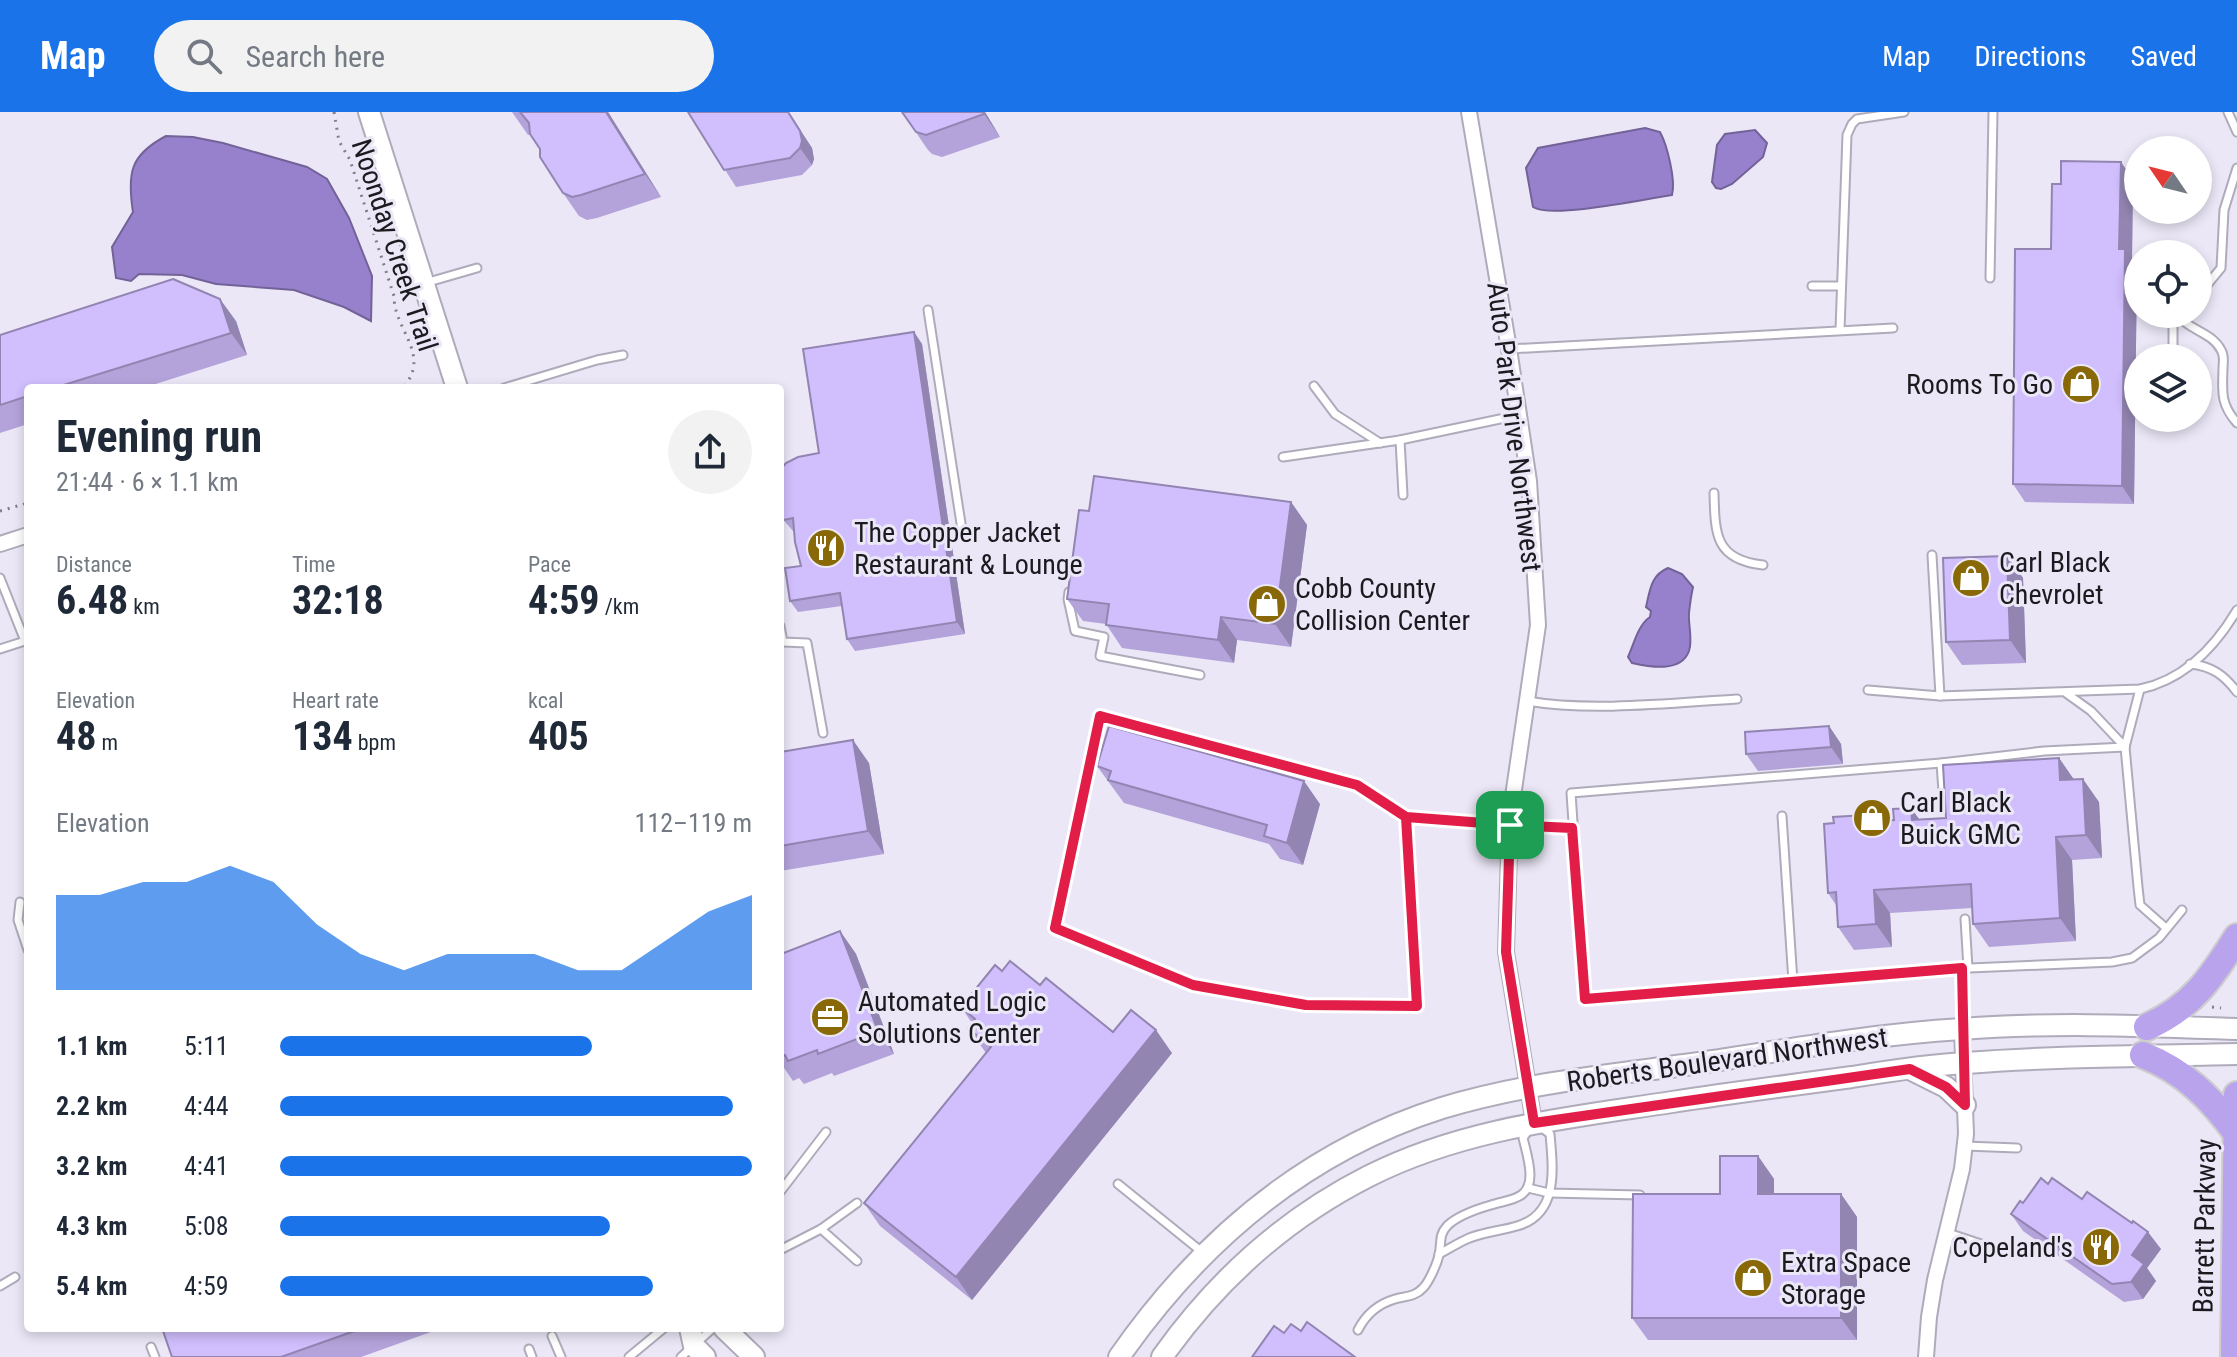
<!DOCTYPE html>
<html lang="en">
<head>
<meta charset="utf-8">
<style>
	:root { --surface:#fff; --page:#f2f2f3; --text:#1f2937; --muted:#747a83; --accent:#1a73e8 }
	body { margin:0; font-family:"Roboto Condensed",sans-serif; background:var(--page); color:var(--text); height:100vh; display:flex; flex-direction:column; font-size:30px; white-space:nowrap }
	* { box-sizing:border-box; margin:0 }
	p { font-size:26px; color:var(--muted) }
	.icon { flex:none; width:44px; height:44px; fill:none; stroke:currentColor; stroke-width:2; stroke-linecap:round; stroke-linejoin:round }
	.map { position:relative; flex:1; overflow:hidden }
	.details { position:absolute; left:24px; top:272px; width:760px; height:948px; display:flex; flex-direction:column; background:var(--surface); border-radius:8px; box-shadow:0 4px 12px #0003 }
	.details>* { flex:none }
	.needle { width:52px; rotate:305deg }
	.buttons { position:absolute; left:2124px; top:24px; display:grid; gap:16px }
	.buttons a { display:grid; place-items:center; width:88px; height:88px; border-radius:50%; background:var(--surface); box-shadow:0 4px 12px #0003; font-size:40px }
	.pin { position:absolute; display:grid; place-items:center; width:68px; height:68px; color:#fff; margin:-34px; border-radius:16px; box-shadow:0 4px 12px #0006 }
	.round { display:grid; place-items:center; flex:none; width:84px; height:84px; border-radius:42px; background:var(--page) }
	.head { display:flex; align-items:center; justify-content:space-between; height:136px; padding:0 32px }
	h1 { font-size:44px; font-weight:700; line-height:60px }
	.metrics { display:grid; grid-template-columns:repeat(3,1fr); gap:12px; height:136px; padding:8px 32px }
	.metrics div { display:grid; align-content:center }
	.metrics b { font-size:40px; font-weight:700 }
	.metrics small { font-size:22px; font-weight:400 }
	.metrics p { font-size:22px }
	.chart { height:224px; padding:16px 32px }
	.chart p { display:flex; justify-content:space-between }
	.chart svg { width:100%; height:144px; margin-top:8px; fill:var(--accent); opacity:.7 }
	ul { padding:0 32px; list-style:none; font-size:26px }
	li { display:grid; grid-template-columns:128px 96px 1fr; align-items:center; height:60px }
	li i { height:20px; border-radius:10px; background:var(--accent) }
	header { display:flex; align-items:center; gap:48px; box-sizing:border-box; height:112px; padding:0 40px; background:var(--accent); color:#fff }
	header strong { font-size:38px }
	nav { display:flex; gap:44px; margin-inline-start:auto; font-size:28px }
	.search { width:560px; height:72px; background:var(--page); display:flex; align-items:center; gap:20px; box-sizing:border-box; padding:0 28px; border-radius:44px; color:var(--muted); font-size:30px }
	.map>svg:first-child { display:block }
	.water { fill:#9881cc; stroke:#726298; stroke-width:2 }
	.lines { fill:none; stroke-linecap:round; stroke-linejoin:round }
	.lane-casing { stroke:#afabba; stroke-width:11 }
	.street-casing { stroke:#afabba; stroke-width:18 }
	.secondary-casing { stroke:#afabba; stroke-width:24 }
	.highway-casing { stroke:#cdcdce; stroke-width:30 }
	.path { stroke:#817e89; stroke-width:3; stroke-dasharray:2 6; stroke-linecap:butt }
	.lane { stroke:#fff; stroke-width:7 }
	.street { stroke:#fff; stroke-width:14 }
	.secondary { stroke:#fff; stroke-width:20 }
	.highway { stroke:#b9a3ed; stroke-width:26 }
	.wall { fill:#b3a3da }
	.shaded-wall { fill:#9285b1 }
	.building { fill:#d0befd; stroke:#9285b1; stroke-width:2 }
	.route-casing { stroke:#fff; stroke-width:16 }
	.route { stroke:#e11d48; stroke-width:10 }
	.labels { text-anchor:middle; stroke-width:6; stroke-linejoin:round; paint-order:stroke }
	.street-label { font-size:28px; fill:#1b1a1f; stroke:#ebe7f7 }
	.poi-label { font-size:28px; fill:#1b1a1f; stroke:#ebe7f7; text-anchor:start }
</style>
</head>
<body>
<header>
<strong>Map</strong>
<div class="search"><svg class="icon" aria-label="search" viewBox="0 0 24 24"><circle cx="10" cy="10" r="6"/><path d="M15 15l6 6"/></svg>Search here</div>
<nav><a>Map</a><a>Directions</a><a>Saved</a></nav>
</header>
<div class="map">
<svg width="2237" height="1245" viewBox="0 0 2237 1245">
	<rect width="100%" height="100%" fill="#ebe7f7"/>
	<g class="water">
		<path d="M1645 16 1660 20C1667 33 1676 68 1672 83 1645 87 1552 107 1533 95L1526 56 1538 36Z"/>
		<path d="M1755 18 1767 31 1763 45 1732 72 1721 77 1716 76 1712 70 1717 33 1725 22Z"/>
		<path d="M166 24 193 25 223 31 307 55 327 67 349 106 372 164 371 209 344 195 294 178 216 172 182 163 139 162 131 169 116 166 112 135 133 100C127 61 130 43 166 24Z"/>
		<path d="M1668 456 1682 462 1693 475C1691 484 1690 492 1689 501 1688 513 1693 527 1689 539 1681 561 1650 555 1632 551L1628 545C1634 532 1638 513 1650 505L1651 499 1646 495C1650 478 1651 463 1668 456Z"/>
	</g>
	<g class="lines">
		<defs>
			<g id="lane">
				<path d="M2228 0 2237 20"/>
				<path d="M1990 166 1993 0"/>
				<path d="M425 171 477 156"/>
				<path d="M1812 174H1841"/>
				<path d="M2198 176 2207 173 2221 156 2224 98 2237 56"/>
				<path d="M928 198 962 418"/>
				<path d="M2176 202C2188 218 2212 220 2221 238 2225 244 2223 250 2223 257 2222 281 2221 293 2237 311"/>
				<path d="M1840 218 1847 23 1852 12 1857 7 1904 0"/>
				<path d="M2173 233V202"/>
				<path d="M1509 237 1893 216"/>
				<path d="M1314 274 1335 302 1380 331"/>
				<path d="M504 276 597 248 623 243"/>
				<path d="M1400 328 1403 383"/>
				<path d="M1283 345 1400 328 1519 303"/>
				<path d="M1714 381C1715 422 1715 448 1763 453"/>
				<path d="M1932 443 1940 584"/>
				<path d="M0 466 25 529 0 537"/>
				<path d="M1069 480 1068 487 1075 519 1104 525 1100 544 1200 563"/>
				<path d="M780 514 783 530 807 531 823 621"/>
				<path d="M2190 552C2212 554 2224 563 2237 580"/>
				<path d="M2140 577 2125 635 2138 775 2140 793 2166 816"/>
				<path d="M1868 578 1940 584 2140 577C2183 568 2215 535 2237 498"/>
				<path d="M2066 581 2091 599 2125 635"/>
				<path d="M1527 589C1591 600 1672 591 1737 587"/>
				<path d="M2125 635 2044 639 1941 651 1571 681 1585 887 1946 857 2112 850 2132 846 2159 826 2182 798"/>
				<path d="M1941 651 1944 694"/>
				<path d="M1782 704 1793 870"/>
				<path d="M1406 705 1357 673 1100 604 1055 816 1193 873 1306 893 1417 894 1406 705 1572 716"/>
				<path d="M20 790 18 808 28 838"/>
				<path d="M1965 807 1968 856"/>
				<path d="M1962 856V914"/>
				<path d="M1965 1034 2017 1036"/>
				<path d="M1118 1072 1202 1140"/>
				<path d="M1528 1076 1549 1081 1640 1083"/>
				<path d="M780 1080 826 1020"/>
				<path d="M821 1117 857 1149"/>
				<path d="M1948 1121 2002 1139"/>
				<path d="M780 1138 821 1117 857 1091"/>
				<path d="M1439 1142C1449 1137 1458 1131 1467 1127 1482 1120 1501 1119 1517 1114 1559 1102 1553 1057 1550 1022L1542 1016"/>
				<path d="M0 1174 15 1165"/>
				<path d="M1358 1218C1366 1202 1378 1192 1395 1187 1405 1184 1415 1185 1423 1176 1429 1170 1437 1152 1439 1143 1442 1131 1438 1124 1447 1114 1458 1103 1477 1097 1491 1093 1510 1087 1530 1088 1530 1063 1530 1051 1526 1038 1523 1026L1530 1016"/>
				<path d="M552 1224 561 1245"/>
				<path d="M151 1235 155 1245"/>
				<path d="M529 1237 532 1245"/>
				<path d="M629 1245 664 1216"/>
				<path d="M681 1245 713 1216"/>
			</g>
			<g id="street">
				<path d="M1469 0 1509 237 1529 369 1538 513 1510 705 1506 840 1534 1011"/>
				<path d="M0 432 28 423"/>
				<path d="M1926 1245 1929 1205 1935 1168 1962 1057 1966 1022 1962 917"/>
			</g>
			<g id="secondary">
				<path d="M369 0 457 276"/>
				<path d="M1910 957 1946 975 1965 993"/>
				<path d="M690 1216 694 1234 705 1245"/>
				<path d="M724 1216 754 1245"/>
				<path d="M1119 1245C1200 1129 1306 1039 1442 996 1530 969 1623 962 1713 949 1796 936 1879 922 1962 917 2053 910 2146 914 2237 917"/>
				<path d="M1162 1245C1216 1169 1286 1106 1369 1064 1464 1016 1568 1006 1672 990 1732 981 1792 973 1852 965 1889 959 1927 953 1965 951 2056 944 2146 944 2237 942"/>
			</g>
			<g id="highway">
				<path d="M2147 915C2192 895 2212 865 2237 825"/>
				<path d="M2143 943C2184 959 2212 987 2237 1022"/>
				<path d="M2234 1245 2237 983"/>
			</g>
		</defs>
		<use href="#lane" class="lane-casing"/>
		<use href="#street" class="street-casing"/>
		<use href="#secondary" class="secondary-casing"/>
		<use href="#highway" class="highway-casing"/>
		<g class="path">
			<path d="M334 0 339 29 350 48 394 184C394 219 432 242 403 276"/>
			<path d="M0 399 28 391"/>
			<path d="M2212 895 2221 896"/>
		</g>
		<use href="#lane" class="lane"/>
		<use href="#street" class="street"/>
		<use href="#secondary" class="secondary"/>
		<use href="#highway" class="highway"/>
	</g>
	<g class="wall">
		<path d="M512 0H608L661 85 597 106 587 108 579 104 563 81 540 37 530 22 528 23Z"/>
		<path d="M688 0H789L812 36 814 47 812 53 802 63 736 75Z"/>
		<path d="M902 0H985L1000 25 942 45 932 42 928 38Z"/>
		<path d="M2133 67 2132 147 2137 154 2134 392 2025 390 2013 372 2061 72Z"/>
		<path d="M236 209 247 243 143 276H28V312L0 321V223Z"/>
		<path d="M914 220 922 232 965 522 855 539 847 527 842 494 798 500 790 489 801 454 794 419H793L780 404V358L819 341Z"/>
		<path d="M1291 390 1307 413 1291 535 1237 528 1234 551 1122 536 1106 512 1083 509 1067 487 1089 399Z"/>
		<path d="M2007 444 2023 466 2026 551 1962 553 1946 530Z"/>
		<path d="M1829 614 1841 632 1843 652 1758 659 1746 642Z"/>
		<path d="M780 640 869 651 884 742 780 759Z"/>
		<path d="M2059 646 2074 668 2099 690 2102 746 2072 748 2076 829 1989 835 1973 812 1972 796 1890 801 1892 835 1854 838 1838 815 1836 793 1828 781 1870 710 1894 708 1911 696 1919 707 1946 706Z"/>
		<path d="M1097 654 1320 692 1303 753 1280 747 1269 732 1124 691Z"/>
		<path d="M840 819 856 842 894 942 834 964 832 961 804 972 799 966 793 969 780 950V847Z"/>
		<path d="M1002 859 1040 873 1113 920 1172 941 972 1188 880 1114 864 1091 986 941 968 916 972 911 961 895Z"/>
		<path d="M1758 1044 1774 1067V1082H1841L1857 1105V1228H1648L1632 1206 1720 1082Z"/>
		<path d="M2048 1072 2082 1087 2161 1137 2147 1156 2156 1169 2143 1187 2124 1190 2023 1119 2011 1102Z"/>
		<path d="M162 1216H442L361 1245H172Z"/>
	</g>
	<g class="shaded-wall">
		<path d="M606 0H608L661 85 645 62Z"/>
		<path d="M788 0 812 36 814 47 812 53 800 36Z"/>
		<path d="M983 0H985L1000 25 984 2Z"/>
		<path d="M2121 50 2133 67 2132 147 2137 154 2134 392 2122 374 2119 137Z"/>
		<path d="M220 187 236 209 247 243 231 221Z"/>
		<path d="M914 220 922 232 965 522 957 510Z"/>
		<path d="M1291 390 1307 413 1291 535 1275 512Z"/>
		<path d="M2007 444 2023 466 2026 551 2010 528Z"/>
		<path d="M1221 505 1237 528 1234 551 1218 528Z"/>
		<path d="M1829 614 1841 632 1843 652 1831 635Z"/>
		<path d="M853 628 869 651 884 742 868 719Z"/>
		<path d="M2059 646 2075 669 2060 668Z"/>
		<path d="M2083 667 2099 690 2102 746 2086 723Z"/>
		<path d="M1304 669 1320 692 1303 753 1287 731Z"/>
		<path d="M1911 696 1927 718 1912 708Z"/>
		<path d="M2056 725 2072 748 2076 829 2060 806Z"/>
		<path d="M1874 778 1890 801 1892 835 1876 812Z"/>
		<path d="M840 819 856 842 894 942 878 919Z"/>
		<path d="M1156 918 1172 941 972 1188 956 1165Z"/>
		<path d="M1758 1044 1774 1067V1105L1758 1082Z"/>
		<path d="M1841 1082 1857 1105V1228L1841 1206Z"/>
		<path d="M2148 1120 2161 1137 2147 1156 2156 1169 2143 1187 2131 1170 2132 1143Z"/>
	</g>
	<g class="building">
		<path d="M520 0H606L645 62 581 83 572 85 563 81 540 45V37L530 22 529 11Z"/>
		<path d="M688 0H788L800 19 802 29 800 36 790 46 724 58Z"/>
		<path d="M902 0H983L984 2 926 23 916 20Z"/>
		<path d="M2061 49 2121 50 2119 137H2125L2122 374 2013 372 2015 137H2051L2052 72H2061Z"/>
		<path d="M173 167 220 187 231 221 54 276H28V284L0 293V223Z"/>
		<path d="M914 220 957 510 847 527 840 481 790 489 785 456 801 454 795 430 793 406 784 408 780 403V358L786 351 798 345 819 341 803 237Z"/>
		<path d="M1094 364 1291 390 1275 512 1221 505 1218 528 1106 513 1109 492 1067 487 1079 398 1089 399Z"/>
		<path d="M2007 444 2010 528 1946 530 1943 446Z"/>
		<path d="M1109 614 1304 669 1287 731 1264 724 1267 713 1108 668 1111 659 1097 654Z"/>
		<path d="M1829 614 1831 635 1746 642 1745 620Z"/>
		<path d="M853 628 868 719 780 734V640Z"/>
		<path d="M2059 646 2060 668 2083 667 2086 723 2056 725 2060 806 1973 812 1971 772 1874 778 1876 812 1838 815 1836 780 1828 781 1824 712 1834 711 1833 705 1866 703V710L1894 708 1893 697 1911 696 1912 708 1946 706 1943 653Z"/>
		<path d="M840 819 878 919 818 942 817 938 788 949 785 943 780 945V847L783 846 781 842Z"/>
		<path d="M1010 849 1040 873 1046 866 1113 920 1131 898 1156 918 956 1165 864 1091 991 935 968 916 975 907 961 895 995 853 1002 859Z"/>
		<path d="M1720 1044H1758V1082H1841V1206H1632L1633 1082H1720Z"/>
		<path d="M2041 1066 2048 1072 2052 1066 2082 1087 2087 1080 2132 1111 2133 1109 2148 1120 2132 1143 2144 1152 2131 1170 2112 1172 2011 1102 2020 1089 2023 1091Z"/>
		<path d="M1307 1210 1355 1245H1252L1274 1214 1284 1221 1291 1212 1301 1219Z"/>
		<path d="M162 1216H363L281 1245H172Z"/>
	</g>
	<g class="lines">
		<defs>
			<path id="route" d="M1510 713 1406 705 1417 894 1306 893 1193 873 1055 816 1100 604 1357 673 1406 705 1510 713 1506 840 1534 1011 1910 957 1946 975 1965 993 1962 856 1585 887 1572 716 1510 713"/>
		</defs>
		<use href="#route" class="route-casing"/>
		<use href="#route" class="route"/>
	</g>
	<defs>
		<symbol id="shop-disc" viewBox="-11 -11 22 22"><circle r="9.5" fill="#896907" stroke="#ebe7f7"/><path d="M-5-2.5h2.3a2.7 3.5 0 0 1 5.4 0H5L5.5 6h-11ZM-1.5-2.5h3a1.5 2.3 0 0 0-3 0Z" fill="#fff"/></symbol>
		<symbol id="restaurant-disc" viewBox="-11 -11 22 22"><circle r="9.5" fill="#896907" stroke="#ebe7f7"/><path d="M-5-6h1v4h1v-4h1v4h1v-4h1v5L-1.5 .5V6h-2V.5L-5-1ZM5-6V6H3V1.5H1.5Q1.5-4 5-6Z" fill="#fff"/></symbol>
		<symbol id="office-disc" viewBox="-11 -11 22 22"><circle r="9.5" fill="#896907" stroke="#ebe7f7"/><path d="M-6-3h4V-5.5h4V-3h4V5H-6ZM-1-4.5V-3h2v-1.5ZM-6 0V1H6V0Z" fill="#fff"/></symbol>
	</defs>
	<g fill-rule="evenodd">
		<use href="#shop-disc" x="2059" y="250" width="44" height="44"/>
		<use href="#restaurant-disc" x="804" y="414" width="44" height="44"/>
		<use href="#shop-disc" x="1949" y="444" width="44" height="44"/>
		<use href="#shop-disc" x="1245" y="470" width="44" height="44"/>
		<use href="#shop-disc" x="1850" y="684" width="44" height="44"/>
		<use href="#office-disc" x="808" y="883" width="44" height="44"/>
		<use href="#restaurant-disc" x="2079" y="1113" width="44" height="44"/>
		<use href="#shop-disc" x="1731" y="1144" width="44" height="44"/>
	</g>
	<g class="labels">
		<g class="street-label">
			<text transform="translate(395 133) rotate(72)" y="10">Noonday Creek Trail</text>
			<text transform="translate(1515 315) rotate(83)" y="10">Auto Park Drive Northwest</text>
			<text transform="translate(1727 947) rotate(-8)" y="10">Roberts Boulevard Northwest</text>
			<text transform="translate(2204 1114) rotate(-89)" y="10">Barrett Parkway</text>
		</g>
		<g class="poi-label">
			<text x="2053" y="282" text-anchor="end">Rooms To Go</text>
			<text x="854" y="430">The Copper Jacket<tspan x="854" dy="32">Restaurant &amp; Lounge</tspan></text>
			<text x="1999" y="460">Carl Black<tspan x="1999" dy="32">Chevrolet</tspan></text>
			<text x="1295" y="486">Cobb County<tspan x="1295" dy="32">Collision Center</tspan></text>
			<text x="1900" y="700">Carl Black<tspan x="1900" dy="32">Buick GMC</tspan></text>
			<text x="858" y="899">Automated Logic<tspan x="858" dy="32">Solutions Center</tspan></text>
			<text x="2073" y="1145" text-anchor="end">Copeland's</text>
			<text x="1781" y="1160">Extra Space<tspan x="1781" dy="32">Storage</tspan></text>
		</g>
	</g>
</svg>
<div class="buttons">
<a><svg class="needle" viewBox="-14 -14 28 28"><path d="M0-13l5 13h-10z" fill="#e53935"/><path d="M0 13l5-13h-10z" fill="#747a83"/></svg></a>
<a><svg class="icon" aria-label="locate" viewBox="0 0 24 24"><circle cx="12" cy="12" r="6"/><path d="M12 2v4M12 18v4M2 12h4M18 12h4"/></svg></a>
<a><svg class="icon" aria-label="layers" viewBox="0 0 24 24"><path d="M12 4l9 5-9 5-9-5zM3 14l9 5 9-5"/></svg></a>
</div>
<div class="pin" style="left:1510px;top:713px;background:#1e9e55"><svg class="icon" aria-label="arrive" viewBox="0 0 24 24"><path d="M6 21V4h12l-3 4 3 4H6"/></svg></div>
<section class="details">
<div class="head"><div><h1>Evening run</h1><p>21:44 · 6 × 1.1 km</p></div><a class="round"><svg class="icon" aria-label="share" viewBox="0 0 24 24"><path d="M12 15V3M7 8l5-5 5 5M5 13v7h14v-7"/></svg></a></div>
<div class="metrics">
<div><p>Distance</p><b>6.48<small> km</small></b></div>
<div><p>Time</p><b>32:18</b></div>
<div><p>Pace</p><b>4:59<small> /km</small></b></div>
</div>
<div class="metrics">
<div><p>Elevation</p><b>48<small> m</small></b></div>
<div><p>Heart rate</p><b>134<small> bpm</small></b></div>
<div><p>kcal</p><b>405</b></div>
</div>
<div class="chart"><p><span>Elevation</span>112–119 m</p>
<svg viewBox="0 0 160 44" preserveAspectRatio="none"><path d="M0 44V15L10 15L20 11L30 11L40 6L50 11L60 24L70 33L80 38L90 33L100 33L110 33L120 38L130 38L140 29L150 20L160 15V44z"/></svg>
</div>
<ul>
<li><b>1.1 km</b>5:11<i style="width:66%"></i></li>
<li><b>2.2 km</b>4:44<i style="width:96%"></i></li>
<li><b>3.2 km</b>4:41<i style="width:100%"></i></li>
<li><b>4.3 km</b>5:08<i style="width:70%"></i></li>
<li><b>5.4 km</b>4:59<i style="width:79%"></i></li>
</ul>
</section>
</div>
</body>
</html>
